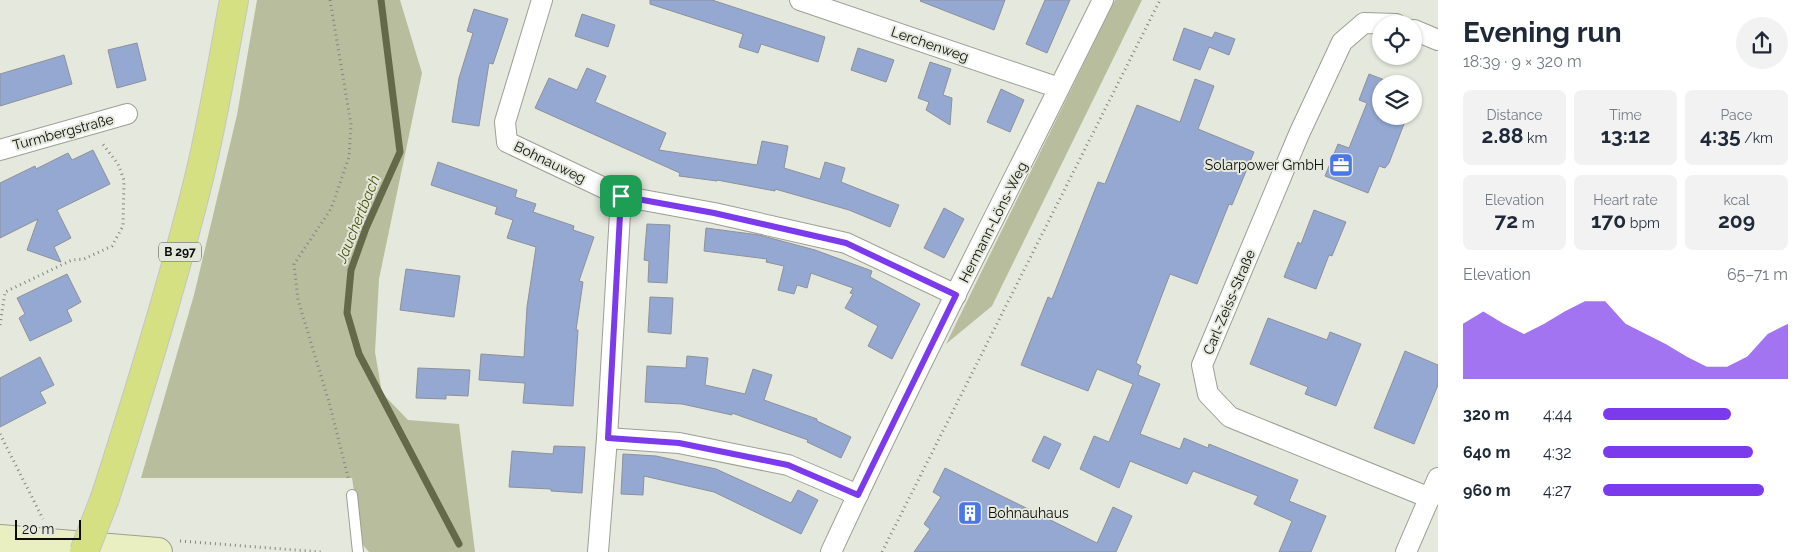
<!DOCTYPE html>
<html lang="en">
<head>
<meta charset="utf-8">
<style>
	:root { --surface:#fff; --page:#f2f2f3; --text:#1f2937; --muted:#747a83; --accent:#7c3aed }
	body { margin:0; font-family:Raleway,sans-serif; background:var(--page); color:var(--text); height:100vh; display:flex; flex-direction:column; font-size:19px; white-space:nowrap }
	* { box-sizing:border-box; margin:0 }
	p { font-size:16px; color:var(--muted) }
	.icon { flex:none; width:28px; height:28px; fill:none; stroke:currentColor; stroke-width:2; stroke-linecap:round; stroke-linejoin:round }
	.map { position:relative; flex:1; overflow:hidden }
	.side { display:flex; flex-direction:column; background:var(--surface); width:375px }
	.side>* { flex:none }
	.tools { position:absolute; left:1372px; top:15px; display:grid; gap:10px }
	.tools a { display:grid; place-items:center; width:50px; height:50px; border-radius:50%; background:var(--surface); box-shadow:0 1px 4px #0004; font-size:25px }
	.scale { position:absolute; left:15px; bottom:12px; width:66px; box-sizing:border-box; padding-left:5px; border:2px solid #0c0d09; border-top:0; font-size:14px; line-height:18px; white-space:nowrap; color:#0c0d09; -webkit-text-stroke:4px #e5e8dc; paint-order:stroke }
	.pin { position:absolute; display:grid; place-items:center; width:42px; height:42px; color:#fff; margin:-21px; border-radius:10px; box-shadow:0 2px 8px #0006 }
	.round { display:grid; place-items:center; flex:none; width:52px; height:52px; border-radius:26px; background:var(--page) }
	.overview { display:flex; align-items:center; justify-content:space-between; height:85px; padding:0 25px }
	h1 { font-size:28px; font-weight:700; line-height:38px }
	.figures { display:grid; grid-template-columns:repeat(3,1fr); gap:8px; height:85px; padding:5px 25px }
	.figures div { display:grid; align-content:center; border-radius:8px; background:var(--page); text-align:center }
	.figures b { font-size:21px; font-weight:700 }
	.figures small { font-size:14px; font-weight:400 }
	.figures p { font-size:14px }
	.chart { height:140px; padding:10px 25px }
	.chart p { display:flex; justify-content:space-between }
	.chart svg { width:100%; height:90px; margin-top:5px; fill:var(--accent); opacity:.7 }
	ul { padding:0 25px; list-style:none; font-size:16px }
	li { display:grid; grid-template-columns:80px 60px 1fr; align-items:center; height:38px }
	li i { height:12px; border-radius:6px; background:var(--accent) }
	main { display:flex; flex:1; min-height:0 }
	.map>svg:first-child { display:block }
	.green { fill:#b7bd9d }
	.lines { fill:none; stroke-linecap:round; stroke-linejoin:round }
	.stream { stroke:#636949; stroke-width:7 }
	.building { fill:#95a8d1; stroke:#8d919b }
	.lane-casing { stroke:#9d9f94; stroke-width:12 }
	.street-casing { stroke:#9d9f94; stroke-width:22 }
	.secondary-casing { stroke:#9d9f94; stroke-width:30 }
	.primary-casing { stroke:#c5c5c4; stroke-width:30 }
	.path { stroke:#84867e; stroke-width:3; stroke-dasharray:1 4; stroke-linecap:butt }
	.lane { stroke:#fff; stroke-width:10 }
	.street { stroke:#fff; stroke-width:20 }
	.secondary { stroke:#eaefc1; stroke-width:28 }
	.primary { stroke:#d5e083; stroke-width:28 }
	.primary-bridge-casing { stroke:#c5c5c4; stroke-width:30; stroke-linecap:butt }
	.primary-bridge { stroke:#d5e083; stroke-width:28 }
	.route-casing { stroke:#fff; stroke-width:10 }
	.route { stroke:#7c3aed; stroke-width:6 }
	.labels { text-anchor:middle; stroke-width:4; stroke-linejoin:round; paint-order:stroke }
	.shield { fill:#e5e8dc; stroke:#4d4f48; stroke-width:1 }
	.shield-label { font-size:12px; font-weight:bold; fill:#0c0d09 }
	.street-label { font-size:14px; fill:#0c0d09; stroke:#e5e8dc }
	.poi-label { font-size:14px; fill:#0c0d09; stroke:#e5e8dc; text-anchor:end }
	.water-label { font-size:15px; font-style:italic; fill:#4e560c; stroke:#e5e8dc }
</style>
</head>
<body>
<main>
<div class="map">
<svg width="1438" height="552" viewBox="0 0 1438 552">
	<rect width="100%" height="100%" fill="#e5e8dc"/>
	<g class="green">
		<path d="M257 0H400L422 73 379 279 375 352 382 393 408 420 459 424 475 552H369L362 544 352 478H141L194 295 237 115Z"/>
		<path d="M1115 0H1142L992 306 946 344Z"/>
	</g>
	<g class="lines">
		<path class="stream" d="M381 0 400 152 366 228 351 270 347 313 359 354 459 544"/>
	</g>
	<g class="building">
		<path d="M650 0H712L825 37 818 62 761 44 758 53 739 47 743 34 650 4Z"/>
		<path d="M921 0H1005L994 30 920 1Z"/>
		<path d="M1045 0H1070L1047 53 1026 44Z"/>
		<path d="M474 9 508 19 493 64 489 63 479 126 452 122 459 78 473 33 467 31Z"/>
		<path d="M582 14 615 25 608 47 575 36Z"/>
		<path d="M1184 28 1212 38 1215 32 1235 39 1229 55 1209 47 1200 70 1173 60Z"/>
		<path d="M137 43 146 80 117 88 108 50Z"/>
		<path d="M858 48 894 60 886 82 851 70Z"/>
		<path d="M64 55 72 84 0 106V74Z"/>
		<path d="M930 62 951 69 943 95 952 98 950 125 926 110 929 102 918 98Z"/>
		<path d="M587 68 606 76 595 102 666 133 659 150 757 165 762 141 788 146 784 168 820 179 825 162 845 168 841 182 899 205 890 227 849 210 775 189V191L717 180V181L679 176 680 173 535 108 549 78 577 90Z"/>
		<path d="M1369 74 1395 84H1381V116H1407L1389 163 1385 168 1379 166 1368 193 1325 176 1338 144 1349 148 1367 103 1359 100Z"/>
		<path d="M1195 79 1214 86 1198 129 1254 152 1232 205 1229 204 1197 284 1170 274 1136 363 1141 366 1138 375 1160 384 1140 434 1180 449 1184 438 1208 448 1209 444 1298 480 1289 501 1326 516 1311 552H1279L1292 521 1254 504 1258 496 1193 471 1187 484 1130 461 1119 488 1080 469 1094 436 1109 442 1133 384 1097 369 1088 391 1021 365 1048 297 1052 299 1098 182 1105 184 1137 105 1180 122Z"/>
		<path d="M1001 89 1024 100 1010 132 987 122Z"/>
		<path d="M93 150 110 184 57 210 71 238 54 247 61 262 27 250 38 219 0 238V183L35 166 36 169 68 153 72 160Z"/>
		<path d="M438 162 517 190 515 197 536 204 533 212 574 226 573 230 594 237 579 281 583 282 576 330H578L573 406 523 403 525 383 479 380 481 354 524 357 527 307 536 247 507 238 513 220 495 214 497 207 431 185Z"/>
		<path d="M944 208 964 219 944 258 924 248Z"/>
		<path d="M1314 210 1346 222 1332 256 1329 255 1316 289 1284 277 1298 242 1301 244Z"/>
		<path d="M647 224 670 225 667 283 648 282 649 261 644 260Z"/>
		<path d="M706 228 759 235 815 250 872 271 870 277 920 304 892 359 868 346 878 326 845 308 853 294 850 293 853 288 811 273 807 288 797 285 794 294 778 290 784 266 766 262 767 259 704 251Z"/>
		<path d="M406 269 460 276 454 317 400 310Z"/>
		<path d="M67 274 81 302 67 310 72 321 30 341 19 318 25 314 17 298Z"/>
		<path d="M650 297 673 298 671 334 648 332Z"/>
		<path d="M1268 318 1327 340 1330 332 1361 344 1336 406 1305 394 1308 387 1250 364Z"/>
		<path d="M1405 351 1438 365V385L1414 444 1374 428Z"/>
		<path d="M687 356 708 358 705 385 745 394 753 369 772 375 764 400 817 419V421L851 437 841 458 807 442 808 440 732 413V415L682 404 645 402 647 366 686 368Z"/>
		<path d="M40 357 54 385 40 392 46 403 0 427V378Z"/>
		<path d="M418 368 470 370 468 396 446 395V399L416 398Z"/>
		<path d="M1044 436 1061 444 1049 469 1032 461Z"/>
		<path d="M554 446 585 447 582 493 551 491V489L509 487 512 451 553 454Z"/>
		<path d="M623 454 656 456 716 469 791 503 798 490 818 500 801 534 714 492 644 476 643 495 621 494Z"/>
		<path d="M945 468 1097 543 1113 507 1132 516 1116 552H914L930 529 924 524 941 497 933 492Z"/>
	</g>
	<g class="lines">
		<defs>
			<path id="lane" d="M352 495 358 552"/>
			<g id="street">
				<path d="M542 0 505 122 507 142 621 196 607 438 598 552"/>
				<path d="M800 0 1059 88"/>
				<path d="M1396 24 1364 23 1342 42 1299 134 1202 365 1208 394 1230 417 1430 498"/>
				<path d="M1414 30 1438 40"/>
				<path d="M0 150 127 114"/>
				<path d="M621 196 714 213 846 243 956 295"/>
				<path d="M607 438 679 443 788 465 858 495"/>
				<path d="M831 552C917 366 1012 184 1103 0"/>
				<path d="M1406 552 1438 478"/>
			</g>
			<path id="secondary" d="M0 539 158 552"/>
			<path id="primary" d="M105 498C139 393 172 287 199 178 213 120 223 60 234 0"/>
		</defs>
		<use href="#lane" class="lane-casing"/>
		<use href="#street" class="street-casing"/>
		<use href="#secondary" class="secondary-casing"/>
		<use href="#primary" class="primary-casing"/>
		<g class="path">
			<path d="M330 0 351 124 349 157 331 209 294 264 298 300 329 402 349 481"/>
			<path d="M0 325 5 292 72 260 84 259 112 246 123 226 124 180 118 164 102 143"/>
			<path d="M0 434 43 519"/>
			<path d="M180 541 321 552"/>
			<path d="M882 552 1160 0"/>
		</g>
		<use href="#lane" class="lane"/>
		<use href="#street" class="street"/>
		<use href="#secondary" class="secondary"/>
		<use href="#primary" class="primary"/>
		<defs>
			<path id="primary-bridge" d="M84 552 105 498"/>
		</defs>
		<use href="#primary-bridge" class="primary-bridge-casing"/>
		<use href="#primary-bridge" class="primary-bridge"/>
	</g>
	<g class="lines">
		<defs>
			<path id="route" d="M621 196 714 213 846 243 956 295 858 495 788 465 679 443 608 438Z"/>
		</defs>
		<use href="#route" class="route-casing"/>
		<use href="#route" class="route"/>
	</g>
	<defs>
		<symbol id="office-square" viewBox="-11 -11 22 22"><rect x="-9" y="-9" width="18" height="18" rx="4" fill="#4977e9" stroke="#e5e8dc"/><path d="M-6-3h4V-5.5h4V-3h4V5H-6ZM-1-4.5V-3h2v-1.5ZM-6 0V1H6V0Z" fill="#fff"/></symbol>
		<symbol id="building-square" viewBox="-11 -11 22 22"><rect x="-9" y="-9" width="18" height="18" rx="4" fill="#4977e9" stroke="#e5e8dc"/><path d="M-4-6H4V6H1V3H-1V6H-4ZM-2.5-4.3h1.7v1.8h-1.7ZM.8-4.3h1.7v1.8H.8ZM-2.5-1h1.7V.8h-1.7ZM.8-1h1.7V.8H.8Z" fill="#fff"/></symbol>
	</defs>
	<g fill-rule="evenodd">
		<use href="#office-square" x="1327" y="151" width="28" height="28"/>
		<use href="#building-square" x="956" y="499" width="28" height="28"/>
	</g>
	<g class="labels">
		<rect class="shield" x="159" y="242.5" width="42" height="19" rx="4"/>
		<g class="shield-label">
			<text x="180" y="256">B 297</text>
		</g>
		<g class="street-label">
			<text transform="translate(930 44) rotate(19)" y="5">Lerchenweg</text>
			<text transform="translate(63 132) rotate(-15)" y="5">Turmbergstraße</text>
			<text transform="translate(550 162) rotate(26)" y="5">Bohnauweg</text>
			<text transform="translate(993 222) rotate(-63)" y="5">Hermann-Löns-Weg</text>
			<text transform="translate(1229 302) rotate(-67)" y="5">Carl-Zeiss-Straße</text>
		</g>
		<g class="poi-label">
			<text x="1324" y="170">Solarpower GmbH</text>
			<text x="988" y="518" text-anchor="start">Bohnauhaus</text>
		</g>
		<g class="water-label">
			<text transform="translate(358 219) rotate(-68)" y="5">Jauchertbach</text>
		</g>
	</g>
</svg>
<div class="tools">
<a><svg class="icon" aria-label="locate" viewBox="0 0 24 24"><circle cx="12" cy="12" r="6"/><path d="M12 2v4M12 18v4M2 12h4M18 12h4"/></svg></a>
<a><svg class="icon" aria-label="layers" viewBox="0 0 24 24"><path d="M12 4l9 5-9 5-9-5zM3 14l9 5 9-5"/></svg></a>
</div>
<div class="scale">20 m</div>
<div class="pin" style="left:621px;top:196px;background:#1e9e55"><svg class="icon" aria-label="arrive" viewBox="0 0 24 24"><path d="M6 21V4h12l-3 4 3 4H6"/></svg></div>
</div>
<section class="side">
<div class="overview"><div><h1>Evening run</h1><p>18:39 · 9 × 320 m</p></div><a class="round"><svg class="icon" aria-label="share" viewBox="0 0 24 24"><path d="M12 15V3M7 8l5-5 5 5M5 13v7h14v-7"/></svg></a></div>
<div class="figures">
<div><p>Distance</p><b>2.88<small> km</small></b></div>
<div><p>Time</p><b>13:12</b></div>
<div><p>Pace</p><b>4:35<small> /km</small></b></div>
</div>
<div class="figures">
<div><p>Elevation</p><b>72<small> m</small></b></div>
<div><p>Heart rate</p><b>170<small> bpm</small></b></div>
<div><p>kcal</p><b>209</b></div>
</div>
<div class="chart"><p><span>Elevation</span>65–71 m</p>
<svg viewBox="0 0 160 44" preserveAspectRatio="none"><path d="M0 44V17L10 11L20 17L30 22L40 17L50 11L60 6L70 6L80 17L90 22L100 27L110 33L120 38L130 38L140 33L150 22L160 17V44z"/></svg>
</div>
<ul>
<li><b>320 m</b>4:44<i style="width:69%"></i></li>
<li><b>640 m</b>4:32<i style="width:81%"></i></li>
<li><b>960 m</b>4:27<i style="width:87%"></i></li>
</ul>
</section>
</main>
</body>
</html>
